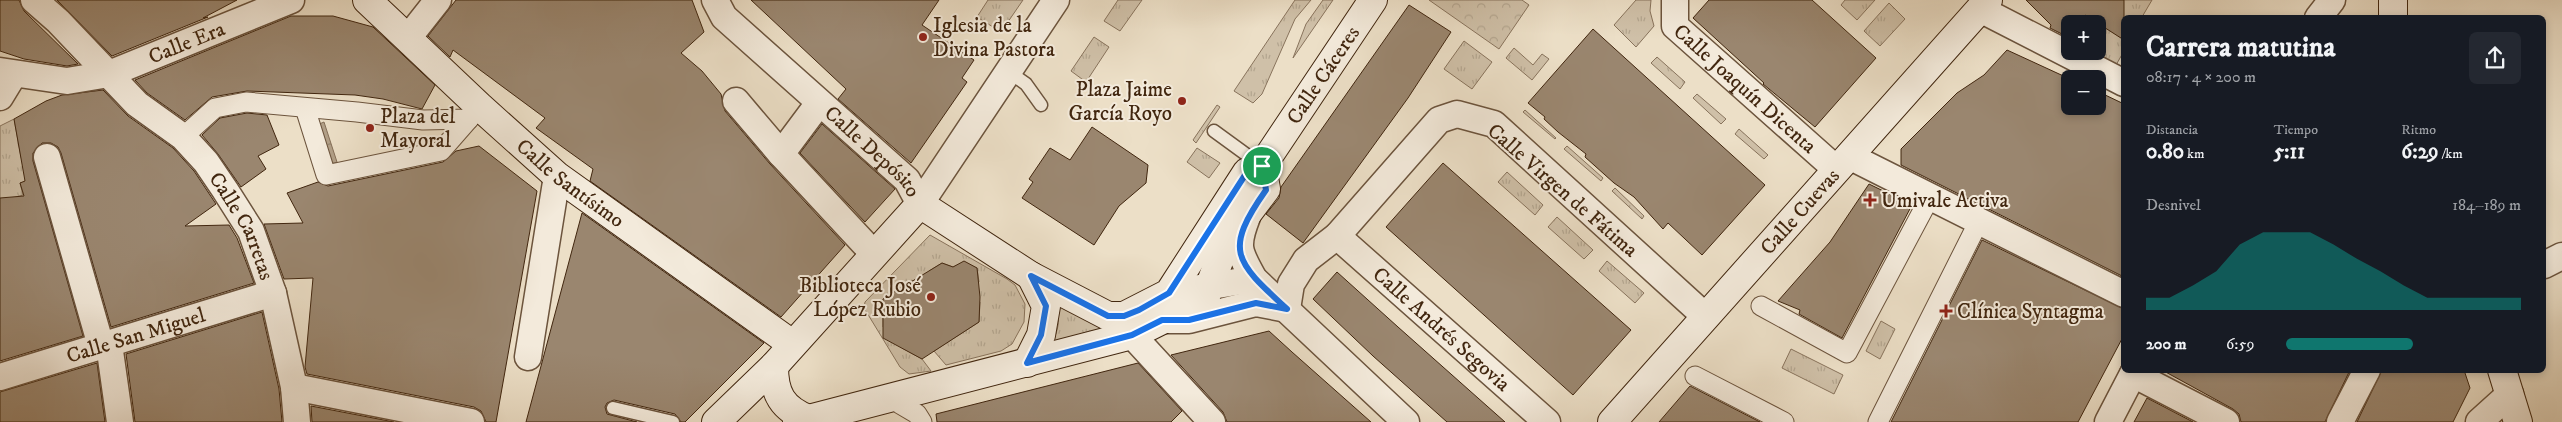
<!DOCTYPE html>
<html lang="es">
<head>
<meta charset="utf-8">
<style>
	:root { --surface:#171b24; --page:#242831; --text:#f1f3f6; --muted:#9ea1a6; --accent:#0f766e }
	body { margin:0; font-family:"IM FELL DW Pica",serif; background:var(--page); color:var(--text); height:100vh; display:flex; flex-direction:column; font-size:19px; white-space:nowrap }
	* { box-sizing:border-box; margin:0 }
	p { font-size:16px; color:var(--muted) }
	.icon { flex:none; width:28px; height:28px; fill:none; stroke:currentColor; stroke-width:2; stroke-linecap:round; stroke-linejoin:round }
	.map { position:relative; flex:1; overflow:hidden }
	.side { position:absolute; left:2121px; top:15px; width:425px; height:358px; display:flex; flex-direction:column; background:var(--surface); border-radius:8px; box-shadow:0 2px 8px #0003 }
	.side>* { flex:none }
	.fabs { position:absolute; left:2061px; top:15px; display:grid; gap:10px }
	.fabs a { display:grid; place-items:center; width:45px; height:45px; border-radius:8px; background:var(--surface); box-shadow:0 2px 8px #0003; font-size:25px }
	.pin { position:absolute; display:grid; place-items:center; width:42px; height:42px; color:#fff; margin:-21px; border:2px solid #fff; border-radius:50%; box-shadow:0 1px 5px #0007 }
	.round { display:grid; place-items:center; flex:none; width:52px; height:52px; border-radius:8px; background:var(--page) }
	.head { display:flex; align-items:center; justify-content:space-between; height:85px; padding:0 25px }
	h1 { font-size:28px; font-weight:700; line-height:38px }
	.figures { display:grid; grid-template-columns:repeat(3,1fr); gap:8px; height:85px; padding:5px 25px }
	.figures div { display:grid; align-content:center }
	.figures b { font-size:21px; font-weight:700 }
	.figures small { font-size:14px; font-weight:400 }
	.figures p { font-size:14px }
	.chart { height:140px; padding:10px 25px }
	.chart p { display:flex; justify-content:space-between }
	.chart svg { width:100%; height:90px; margin-top:5px; fill:var(--accent); opacity:.7 }
	ul { padding:0 25px; list-style:none; font-size:16px }
	li { display:grid; grid-template-columns:80px 60px 1fr; align-items:center; height:38px }
	li i { height:12px; border-radius:6px; background:var(--accent) }
	.map>svg:first-child { display:block }
	.grass { fill:url(#grass-tufts); stroke:#88735c }
	.park { fill:url(#park-crowns); stroke:#88735c }
	.water { fill:url(#water-ripples); stroke:#856f58 }
	.building { fill:#9a866f; stroke:#41260f }
	.lines { fill:none; stroke-linecap:round; stroke-linejoin:round }
	.service-casing { stroke:#6c543d; stroke-width:15 }
	.pedestrian-casing { stroke:#6c543d; stroke-width:21 }
	.minor-casing { stroke:#6c543d; stroke-width:29 }
	.secondary-casing { stroke:#41260f; stroke-width:30 }
	.service { stroke:#f3eadb; stroke-width:12 }
	.pedestrian { stroke:#f3eadb; stroke-width:19 }
	.minor { stroke:#f3eadb; stroke-width:26 }
	.secondary { stroke:#f3eadb; stroke-width:28 }
	.route-casing { stroke:#fff; stroke-width:10 }
	.route { stroke:#1a73e8; stroke-width:6 }
	.poi-dot { fill:#8f2418; stroke:#f3eadb; stroke-width:2 }
	.labels { text-anchor:middle; stroke-width:4; stroke-linejoin:round; paint-order:stroke }
	.poi-label { font-size:21px; fill:#41260f; stroke:#f3eadb; text-anchor:start }
	.street-label { font-size:21px; fill:#41260f; stroke:#f3eadb }
</style>
</head>
<body>
<div class="map">
<svg width="2562" height="422" viewBox="0 0 2562 422">
	<defs>
		<pattern id="grass-tufts" width="24" height="20" patternUnits="userSpaceOnUse" patternTransform="scale(1.25)"><rect width="24" height="20" fill="#cfc0a8"/><path d="M3 7l-1-3M5 7V3M7 7l1-3M15 17l-1-3M17 17v-4M19 17l1-3" fill="none" stroke="#b3a58f"/></pattern>
		<pattern id="park-crowns" width="20" height="18" patternUnits="userSpaceOnUse" patternTransform="scale(1.25)"><rect width="20" height="18" fill="#cfc0a8"/><path d="M2 6a3 3 0 1 1 6 0M12 15a3 3 0 1 1 6 0" fill="none" stroke="#b3a58f"/></pattern>
		<pattern id="water-ripples" width="26" height="14" patternUnits="userSpaceOnUse" patternTransform="scale(1.25)"><rect width="26" height="14" fill="#b2a088"/><path d="M2 4q2-2 4 0t4 0M15 11q2-2 4 0t4 0" fill="none" stroke="#92826e"/></pattern>
	</defs>
	<rect width="100%" height="100%" fill="#ecdfc7"/>
	<filter id="stains"><feTurbulence type="fractalNoise" baseFrequency=".004" numOctaves="4"/><feColorMatrix values="0 0 0 0 .2 0 0 0 0 .09 0 0 0 0 .02 0 0 0 .5 -.17"/></filter>
	<radialGradient id="worn" r=".72"><stop offset=".6" stop-color="#630" stop-opacity="0"/><stop offset="1" stop-color="#630" stop-opacity=".3"/></radialGradient>
	<g class="grass">
		<path d="M988 0H1023L1001 32 977 17Z"/>
		<path d="M1118 0H1142L1120 31 1104 21Z"/>
		<path d="M1295 0H1311L1295 19 1262 94 1253 103 1234 91Z"/>
		<path d="M1323 0H1333L1293 58 1306 24Z"/>
		<path d="M1636 0H1651L1650 11 1654 26 1636 47 1614 25Z"/>
		<path d="M1845 0H1875L1857 20 1841 5Z"/>
		<path d="M2118 0H2152L2142 17 2124 18V51L2116 65 2091 51H2098V29Z"/>
		<path d="M1889 3 1905 19 1880 46 1864 31Z"/>
		<path d="M1094 37 1109 47 1086 82 1071 71Z"/>
		<path d="M1464 41 1492 62 1472 89 1444 69Z"/>
		<path d="M1514 48 1533 65 1542 54 1549 59 1532 80 1506 58Z"/>
		<path d="M1657 57 1685 82 1680 89 1651 63Z"/>
		<path d="M1697 94 1726 119 1721 124 1693 98Z"/>
		<path d="M1217 105 1220 107 1196 143 1193 140Z"/>
		<path d="M1525 110 1556 138 1555 139 1523 112Z"/>
		<path d="M14 119 21 157 28 181 20 183 23 195 10 199 0 242V126Z"/>
		<path d="M1739 129 1768 155 1764 159 1735 134Z"/>
		<path d="M1567 146 1603 178 1601 181 1564 149Z"/>
		<path d="M1197 148 1220 163 1209 178 1187 162Z"/>
		<path d="M1507 172 1543 205 1535 215 1498 182Z"/>
		<path d="M1615 188 1644 216 1642 219 1612 191Z"/>
		<path d="M1557 217 1593 250 1584 259 1548 227Z"/>
		<path d="M930 235 1007 279 1015 285 1025 304 1024 322 1012 344 1001 351 946 365 934 351 979 322 980 302 967 295V290L979 282 977 268 964 262 953 267 942 263 929 271V282L921 288 912 280 883 299V327L907 339 902 343V348L922 359 931 371 909 374 900 367 864 308 865 302Z"/>
		<path d="M1607 261 1644 293 1635 303 1599 271Z"/>
		<path d="M1053 299 1113 327 1051 346C1059 328 1062 317 1053 299Z"/>
		<path d="M1881 321 1895 329 1880 359 1866 351Z"/>
		<path d="M1791 349 1843 375 1834 394 1782 368Z"/>
	</g>
	<path class="park" d="M1429 0H1522L1529 5 1499 49Z"/>
	<path class="water" d="M324 122 337 162 330 165 317 125Z"/>
	<g class="building">
		<path d="M0 0H19L24 11 78 64 67 66 24 59 0 51Z"/>
		<path d="M57 0H237L203 18 208 17 112 56Z"/>
		<path d="M456 0H692L704 32 681 53 702 71 721 94 725 111 770 164 845 245 781 317 590 181 593 169 536 128 545 118 453 50 450 57 428 36Z"/>
		<path d="M751 0H939L922 25 974 60 962 78 967 82 911 163 838 99 846 89Z"/>
		<path d="M1709 0H1812L1876 58 1815 127 1763 84 1764 83 1693 18Z"/>
		<path d="M2026 0H2124V40L2085 15 2080 24H2070V38L2050 28 2051 25Z"/>
		<path d="M1409 5 1451 32 1408 98 1303 243 1266 214 1279 198 1281 187Z"/>
		<path d="M291 16H333L373 27 435 85 422 109 383 99 355 95 247 91 212 97 185 120 147 93 135 80Z"/>
		<path d="M1593 29 1765 185 1702 255 1668 223 1663 229 1634 197 1614 183 1585 157 1586 154 1558 132 1544 119 1545 117 1528 103Z"/>
		<path d="M2007 50 2070 79V106H2098V93H2101L2124 104V277L1901 165V149L1957 93 1984 75Z"/>
		<path d="M103 90 128 116 173 148 194 171 216 204 185 226 229 225 237 238 254 283 111 327 61 153 58 147 51 143H42L33 153V161L83 336 0 361V198L24 196 20 183 25 181 14 119 46 101 62 95Z"/>
		<path d="M247 113 267 115 279 145 258 156 266 169 241 187 218 154 202 135 220 118Z"/>
		<path d="M822 124 895 189 865 222 800 153Z"/>
		<path d="M1092 127 1148 165 1146 183 1119 206 1094 245 1022 198 1033 182 1029 179 1050 148 1070 160Z"/>
		<path d="M479 146 537 191 496 422H486L481 411 474 407 307 374 305 367 313 278 284 279 264 224 303 223 287 193 318 182 328 186 443 162 456 151Z"/>
		<path d="M1443 163 1631 330 1573 395 1386 227Z"/>
		<path d="M1869 184 1912 205 1842 338 1799 314 1800 310 1778 301 1830 242Z"/>
		<path d="M582 213 764 343 685 422H681L675 414 614 400 607 403 605 407 607 414 637 422H526Z"/>
		<path d="M1982 240 2124 309V335L2078 422H1891Z"/>
		<path d="M964 261 977 268 980 297 979 322 922 359 883 338V299L942 263 953 267Z"/>
		<path d="M1337 272 1398 327 1505 422H1447L1373 356 1313 299Z"/>
		<path d="M262 312 279 389 282 422H135L126 354Z"/>
		<path d="M1269 331 1292 352 1371 422H1227L1223 412 1171 355Z"/>
		<path d="M97 363 105 422H0V392Z"/>
		<path d="M1138 363 1182 411 1171 422H937L936 414Z"/>
		<path d="M2162 370H2350L2325 422H2241L2239 414 2233 409Z"/>
		<path d="M2382 370H2464L2470 388 2453 422H2357Z"/>
		<path d="M1690 386 1760 422H1659Z"/>
		<path d="M2147 398 2193 422H2134Z"/>
		<path d="M311 406 394 422H312Z"/>
	</g>
	<g class="lines">
		<defs>
			<g id="service">
				<path d="M1009 72 1026 84 1041 105"/>
				<path d="M1214 131 1262 166"/>
				<path d="M613 408 673 422"/>
			</g>
			<g id="pedestrian">
				<path d="M305 108 326 175 441 151 469 119"/>
				<path d="M183 137 215 108 246 102 357 112 423 120 469 119 479 106"/>
				<path d="M1761 306 1847 353 1930 197"/>
				<path d="M1695 376 1784 422"/>
				<path d="M900 404 917 414 922 422"/>
				<path d="M1878 422 1979 221"/>
			</g>
			<g id="minor">
				<path id="s1" d="M34 0 58 21 137 104 183 137 206 162 225 190 251 231 273 293 294 387 297 422"/>
				<path id="s2" d="M715 0 724 17 907 180 920 204 1056 0"/>
				<path id="s3" d="M1675 0V26L1836 169"/>
				<path d="M1980 9 2124 83"/>
				<path d="M2318 18 2332 0"/>
				<path d="M408 38 438 0"/>
				<path id="s4" d="M0 71 67 81 109 74 291 0"/>
				<path d="M0 97 14 74"/>
				<path d="M736 101 781 154"/>
				<path d="M819 103 781 154 874 254"/>
				<path d="M1849 156 2124 294"/>
				<path d="M47 157 101 346"/>
				<path d="M1247 217C1235 247 1239 252 1254 279L1406 422"/>
				<path id="s5" d="M1337 236 1547 422"/>
				<path d="M2544 265 2562 256"/>
				<path d="M1169 293 1254 279"/>
				<path d="M1287 309 1291 284 1306 260 1337 236 1439 120 1457 114 1494 124 1706 317"/>
				<path d="M1162 320H1189L1256 303 1287 309"/>
				<path d="M1132 335 1212 422"/>
				<path d="M109 344 120 422"/>
				<path d="M528 357 557 176"/>
				<path d="M2133 374 2226 422"/>
				<path id="s6" d="M0 377 273 293"/>
				<path d="M294 387 471 422"/>
				<path d="M2108 422 2135 370"/>
				<path d="M2340 422 2367 370"/>
				<path d="M2479 422 2510 394"/>
			</g>
			<g id="secondary">
				<path id="s7" d="M367 0 479 106 557 176 792 344"/>
				<path d="M2393 0V18"/>
				<path d="M1027 363 1041 335 1046 306 1031 276"/>
				<path d="M774 366C774 394 782 408 808 419"/>
				<path d="M2502 370 2518 422"/>
				<path id="s8" d="M716 422 774 366 920 204 1031 276 1108 316H1124L1169 293 1247 172 1262 166 1373 0"/>
				<path d="M797 422 1132 335 1162 320 1174 308 1197 304 1206 296 1226 242 1266 189 1262 166"/>
				<path id="s9" d="M1612 422 1988 0"/>
			</g>
		</defs>
		<use href="#service" class="service-casing"/>
		<use href="#pedestrian" class="pedestrian-casing"/>
		<use href="#minor" class="minor-casing"/>
		<use href="#secondary" class="secondary-casing"/>
		<use href="#service" class="service"/>
		<use href="#pedestrian" class="pedestrian"/>
		<use href="#minor" class="minor"/>
		<use href="#secondary" class="secondary"/>
	</g>
	<g class="lines">
		<defs>
			<path id="route" d="M1262 166 1266 190C1223 251 1235 261 1287 309L1256 303 1189 320H1162L1132 335 1027 363 1041 335 1046 306 1031 276 1108 316H1124L1139 310 1169 293 1247 172Z"/>
		</defs>
		<use href="#route" class="route-casing"/>
		<use href="#route" class="route"/>
	</g>
	<g class="poi-dot">
		<circle cx="923" cy="37" r="5"/>
		<circle cx="1182" cy="101" r="5"/>
		<circle cx="370" cy="128" r="5"/>
		<path d="M1867.5 192.5h5v5h5v5h-5v5h-5v-5h-5v-5h5z"/>
		<circle cx="931" cy="297" r="5"/>
		<path d="M1943.5 303.5h5v5h5v5h-5v5h-5v-5h-5v-5h5z"/>
	</g>
	<g class="labels">
		<g class="poi-label">
			<text x="933" y="32">Iglesia de la<tspan x="933" dy="24">Divina Pastora</tspan></text>
			<text x="1172" y="96" text-anchor="end">Plaza Jaime<tspan x="1172" dy="24">García Royo</tspan></text>
			<text x="380" y="123">Plaza del<tspan x="380" dy="24">Mayoral</tspan></text>
			<text x="1881" y="207">Umivale Activa</text>
			<text x="921" y="292" text-anchor="end">Biblioteca José<tspan x="921" dy="24">López Rubio</tspan></text>
			<text x="1957" y="318">Clínica Syntagma</text>
		</g>
		<g class="street-label">
			<text dy="7" stroke="none"><textPath href="#s4" startOffset="194">Calle Era</textPath></text>
			<text dy="7" stroke="none"><textPath href="#s8" startOffset="854">Calle Cáceres</textPath></text>
			<text dy="7" stroke="none"><textPath href="#s3" startOffset="120">Calle Joaquín Dicenta</textPath></text>
			<text dy="7" stroke="none"><textPath href="#s2" startOffset="220">Calle Depósito</textPath></text>
			<text dy="7" stroke="none"><textPath href="#s7" startOffset="274">Calle Santísimo</textPath></text>
			<text transform="translate(1563 190) rotate(41)" y="7">Calle Virgen de Fátima</text>
			<text dy="7" stroke="none"><textPath href="#s9" startOffset="282">Calle Cuevas</textPath></text>
			<text dy="7" stroke="none"><textPath href="#s1" startOffset="311">Calle Carretas</textPath></text>
			<text dy="7" stroke="none"><textPath href="#s5" startOffset="140">Calle Andrés Segovia</textPath></text>
			<text dy="7" stroke="none"><textPath href="#s6" startOffset="142">Calle San Miguel</textPath></text>
		</g>
	</g>
	<rect width="100%" height="100%" filter="url(#stains)"/>
	<rect width="100%" height="100%" fill="url(#worn)"/>
</svg>
<div class="fabs">
<a>+</a>
<a>−</a>
</div>
<div class="pin" style="left:1262px;top:166px;background:#1e9e55"><svg class="icon" aria-label="arrive" viewBox="0 0 24 24"><path d="M6 21V4h12l-3 4 3 4H6"/></svg></div>
<section class="side">
<div class="head"><div><h1>Carrera matutina</h1><p>08:17 · 4 × 200 m</p></div><a class="round"><svg class="icon" aria-label="share" viewBox="0 0 24 24"><path d="M12 15V3M7 8l5-5 5 5M5 13v7h14v-7"/></svg></a></div>
<div class="figures">
<div><p>Distancia</p><b>0.80<small> km</small></b></div>
<div><p>Tiempo</p><b>5:11</b></div>
<div><p>Ritmo</p><b>6:29<small> /km</small></b></div>
</div>
<div class="chart"><p><span>Desnivel</span>184–189 m</p>
<svg viewBox="0 0 160 44" preserveAspectRatio="none"><path d="M0 44V38L10 38L20 32L30 25L40 12L50 6L60 6L70 6L80 12L90 19L100 25L110 32L120 38L130 38L140 38L150 38L160 38V44z"/></svg>
</div>
<ul>
<li><b>200 m</b>6:59<i style="width:54%"></i></li>
</ul>
</section>
</div>
</body>
</html>
